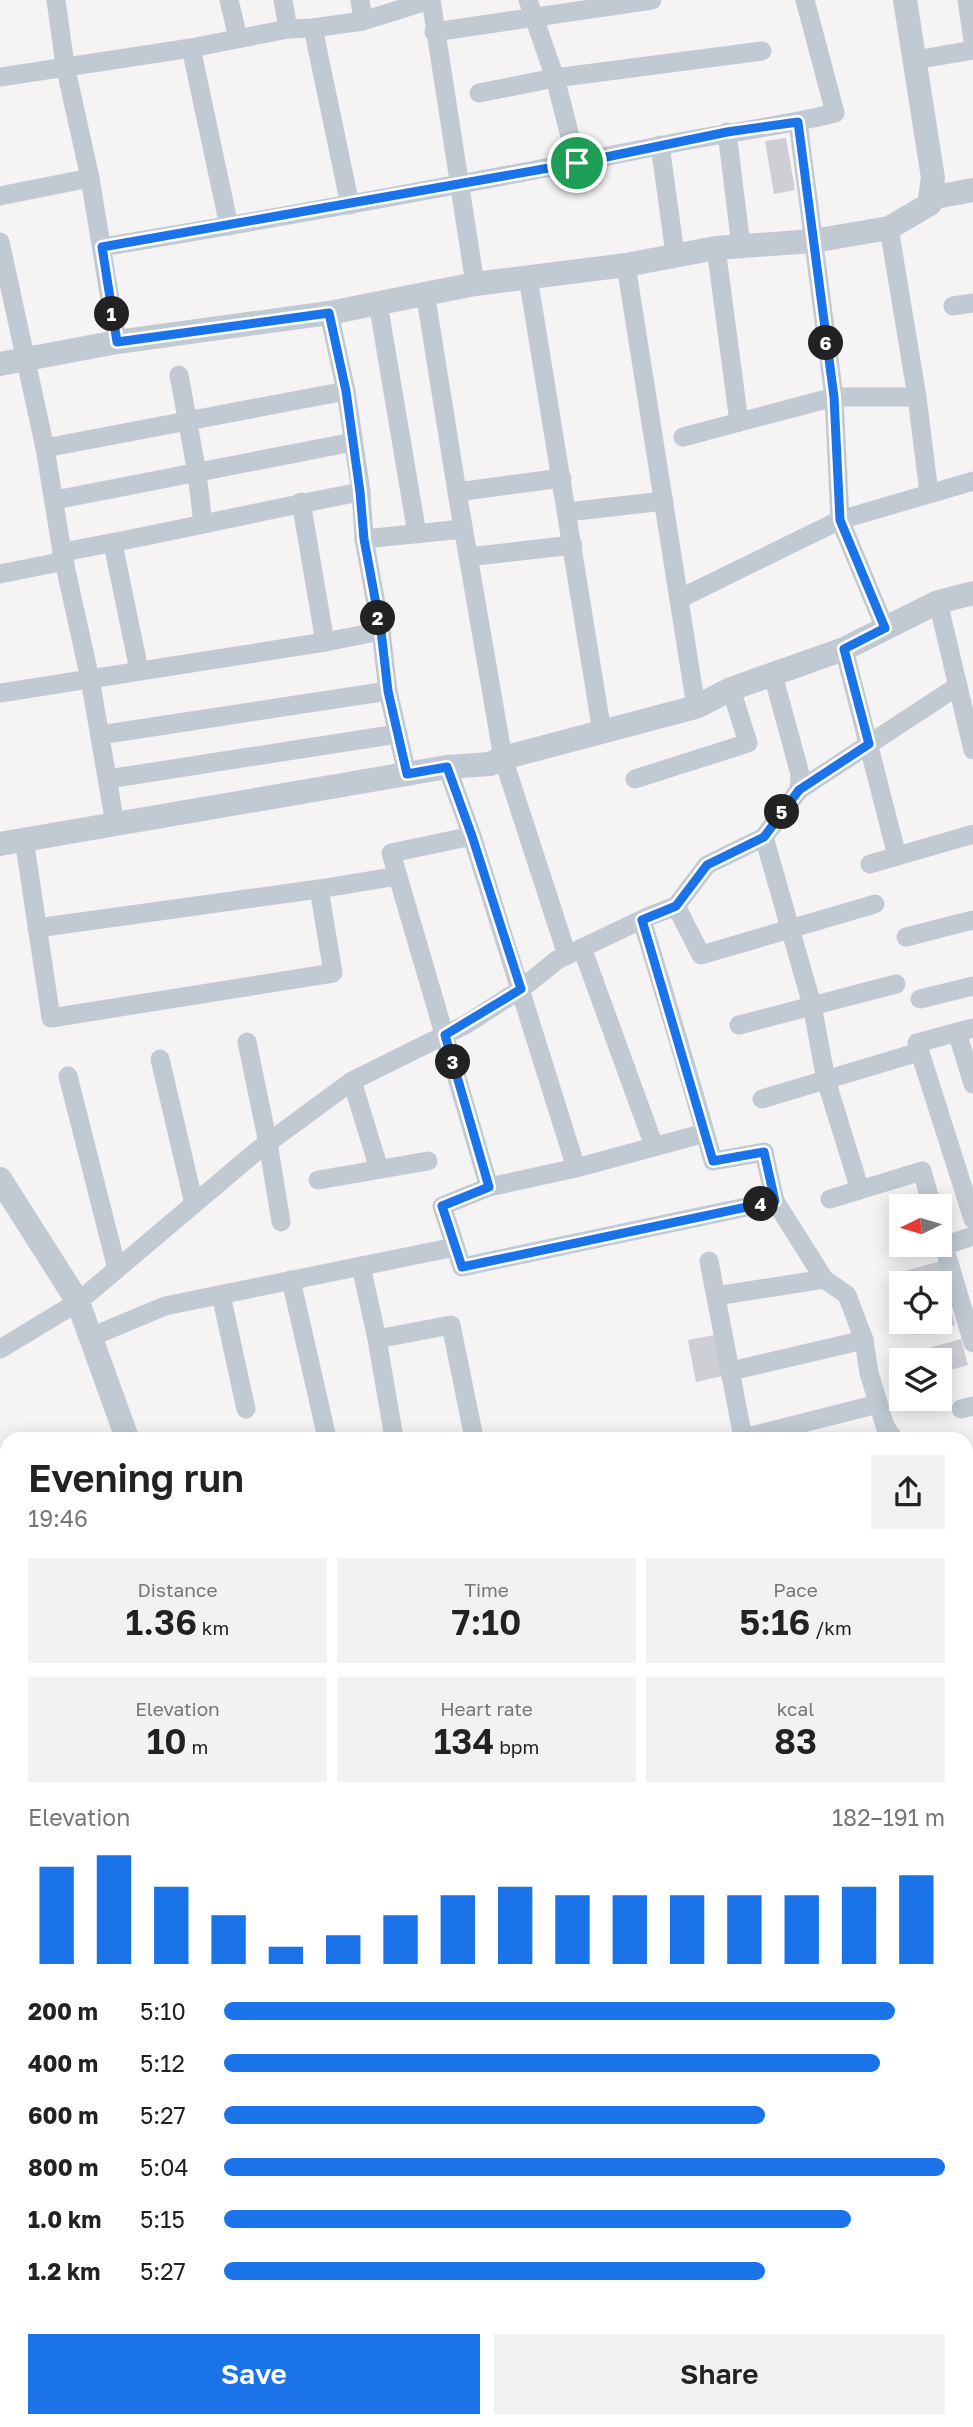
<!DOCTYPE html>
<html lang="en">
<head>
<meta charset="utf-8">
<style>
	:root { --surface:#fff; --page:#f2f2f2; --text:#222; --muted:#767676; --accent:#1a73e8 }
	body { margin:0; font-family:"Golos Text",sans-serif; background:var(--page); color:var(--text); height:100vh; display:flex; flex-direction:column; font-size:26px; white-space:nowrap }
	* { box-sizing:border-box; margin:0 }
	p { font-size:23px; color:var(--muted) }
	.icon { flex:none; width:38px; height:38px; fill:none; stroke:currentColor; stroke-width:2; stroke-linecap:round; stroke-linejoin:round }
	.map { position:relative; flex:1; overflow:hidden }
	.drawer { position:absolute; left:0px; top:1432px; width:973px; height:996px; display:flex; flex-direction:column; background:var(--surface); border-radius:21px 21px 0 0; box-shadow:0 4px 18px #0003 }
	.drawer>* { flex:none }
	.needle { width:46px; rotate:265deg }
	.fabs { position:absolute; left:889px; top:1194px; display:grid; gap:14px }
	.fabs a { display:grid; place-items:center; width:63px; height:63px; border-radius:0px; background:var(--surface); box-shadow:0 4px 18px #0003; font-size:35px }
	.pin { position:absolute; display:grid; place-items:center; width:60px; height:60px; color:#fff; margin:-30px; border:4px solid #fff; border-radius:50%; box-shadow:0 2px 7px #0007 }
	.km { position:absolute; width:35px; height:35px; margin:-18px; border-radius:50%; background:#222; color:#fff; font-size:19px; line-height:35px; text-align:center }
	.round { display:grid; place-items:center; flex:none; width:74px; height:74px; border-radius:0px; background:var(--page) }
	.summary { display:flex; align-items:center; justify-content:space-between; height:119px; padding:0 28px }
	h1 { font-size:38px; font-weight:600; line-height:52px }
	.stats { display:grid; grid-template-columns:repeat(3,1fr); gap:10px; height:119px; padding:7px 28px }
	.stats div { display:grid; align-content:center; border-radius:0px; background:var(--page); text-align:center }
	.stats b { font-size:35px; font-weight:600 }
	.stats small { font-size:19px; font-weight:400 }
	.stats p { font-size:19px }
	.chart { height:196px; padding:14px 28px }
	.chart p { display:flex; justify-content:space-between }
	.chart svg { width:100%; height:126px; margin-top:7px; stroke:var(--accent); stroke-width:6 }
	.button { display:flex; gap:14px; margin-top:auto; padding:14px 28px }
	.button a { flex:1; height:80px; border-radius:0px; background:var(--accent); color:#fff; font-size:28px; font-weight:600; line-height:80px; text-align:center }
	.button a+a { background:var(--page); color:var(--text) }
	ul { padding:0 28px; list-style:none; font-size:23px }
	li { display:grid; grid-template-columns:112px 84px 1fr; align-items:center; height:52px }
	li i { height:18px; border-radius:9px; background:var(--accent) }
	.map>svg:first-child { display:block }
	.building { fill:#cdcfd5 }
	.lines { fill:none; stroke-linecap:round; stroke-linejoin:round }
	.minor { stroke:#c1cad2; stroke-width:19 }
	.tertiary { stroke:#c1cad2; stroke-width:24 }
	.route-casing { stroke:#fff; stroke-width:14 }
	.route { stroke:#1a73e8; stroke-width:9 }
</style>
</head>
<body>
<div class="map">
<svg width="973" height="2427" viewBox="0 0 973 2427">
	<rect width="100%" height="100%" fill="#f5f3f3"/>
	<g class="building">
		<path d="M786 138 795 190 774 194 765 141Z"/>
		<path d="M941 1261 950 1290 940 1293V1283H900L897 1273Z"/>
		<path d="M947 1293 955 1325 916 1335 911 1321H940V1295Z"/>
		<path d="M714 1335 723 1376 696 1382 688 1340Z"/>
		<path d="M961 1339 968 1365 940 1373V1360H921L918 1351Z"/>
	</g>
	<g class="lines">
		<g class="minor">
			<path d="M56 0 65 65 90 178 117 342"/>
			<path d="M229 0 238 38"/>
			<path d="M283 0 288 29"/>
			<path d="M360 0 363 21"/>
			<path d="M431 0 475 284"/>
			<path d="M528 0 555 78 577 163"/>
			<path d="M967 0 973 41"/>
			<path d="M313 28 350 205"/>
			<path d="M434 32 652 0"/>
			<path d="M191 48 229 226"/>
			<path d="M915 60 973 50"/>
			<path d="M0 77 191 48 288 29 313 28 363 21 430 0"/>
			<path d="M479 93 555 78 762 51"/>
			<path d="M798 122 834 397 840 520 885 628"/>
			<path d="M727 132 741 246"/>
			<path d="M660 145 675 254"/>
			<path d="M0 196 90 178"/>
			<path d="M889 228 917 397 929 493"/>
			<path d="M0 242 45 448 62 552 90 679 115 824"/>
			<path d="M102 247C289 216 477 182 664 145 721 133 779 127 835 113L805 0"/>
			<path d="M716 248 739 422"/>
			<path d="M626 265 696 707"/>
			<path d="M528 277 602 732"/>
			<path d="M425 292 457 492 503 758 567 955"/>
			<path d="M378 303 417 534"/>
			<path d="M953 306 973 303"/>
			<path d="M329 313 346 391 361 492 364 539 381 631 388 691 407 774"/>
			<path d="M179 375 197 473 203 524"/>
			<path d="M683 437 834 397H917"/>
			<path d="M45 448 346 391"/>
			<path d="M457 492 562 478"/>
			<path d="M55 500 353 442"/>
			<path d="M301 502 325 642"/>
			<path d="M567 512 664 501"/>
			<path d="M364 539 463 529"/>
			<path d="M113 544 139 670"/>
			<path d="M62 552C162 535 261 510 361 492"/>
			<path d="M468 557 573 545"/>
			<path d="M0 574 65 561"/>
			<path d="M679 599 840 520 973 481"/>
			<path d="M938 602 973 750"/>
			<path d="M844 649 897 856"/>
			<path d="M773 675 800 774 799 790 764 837 812 1005 826 1080 860 1190"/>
			<path d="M0 693 325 642 381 631"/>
			<path d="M100 735 388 691"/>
			<path d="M447 767 472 836 576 1168"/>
			<path d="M108 779 397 734"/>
			<path d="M635 779 748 743 731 689"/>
			<path d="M799 790 958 686"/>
			<path d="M472 836 391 853 489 1187"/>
			<path d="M764 837 707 865 676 906 701 955 875 904"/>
			<path d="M24 839 51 1018 333 973 319 889 37 928"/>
			<path d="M870 864 973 834"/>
			<path d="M319 889 398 876"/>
			<path d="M642 920C666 1000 691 1080 713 1161L764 1152 775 1201 462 1267 442 1206 489 1187 576 1168 705 1133"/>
			<path d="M906 937 973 920"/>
			<path d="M582 948 654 1146"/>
			<path d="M920 999 973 986"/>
			<path d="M739 1025 896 984"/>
			<path d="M973 1028 917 1043 973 1219"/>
			<path d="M957 1032 973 1084"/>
			<path d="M247 1042 268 1143 281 1222"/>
			<path d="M160 1059 194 1204"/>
			<path d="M68 1076 117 1269"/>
			<path d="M352 1081 379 1169"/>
			<path d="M762 1099 919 1052"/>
			<path d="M318 1180 428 1161"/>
			<path d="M830 1199 922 1171 932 1206"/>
			<path d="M775 1201 824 1279 847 1295 864 1340 869 1373 885 1426 893 1438"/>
			<path d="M940 1233 973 1343"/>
			<path d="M943 1246 973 1236"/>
			<path d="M709 1261 743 1438"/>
			<path d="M361 1266 377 1339 451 1325 474 1438"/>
			<path d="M291 1280 327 1438"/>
			<path d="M221 1295 246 1409"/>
			<path d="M716 1296 824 1279"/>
			<path d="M91 1337 165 1306 455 1247"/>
			<path d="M377 1339 394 1438"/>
			<path d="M0 1349 78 1302 258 1150 352 1081 465 1025 521 989 557 960 647 917 676 906"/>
			<path d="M731 1371 864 1340"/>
			<path d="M961 1409 973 1406"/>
			<path d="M743 1438 878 1404"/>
			<path d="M0 1494 7 1492"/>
			<path d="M966 1526 973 1524"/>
			<path d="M0 1579 7 1577"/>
			<path d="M971 1585H973"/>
			<path d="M966 1651H973"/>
			<path d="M0 1671 7 1668"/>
			<path d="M966 1685 973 1714"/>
			<path d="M0 1785 7 1816"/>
			<path d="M0 1959 7 1956"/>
			<path d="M966 2366 973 2402"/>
			<path d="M388 2420 389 2427"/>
		</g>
		<g class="tertiary">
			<path d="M905 0 933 178 930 198"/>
			<path d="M0 364 117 342 329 313 475 284 626 265 716 248 813 241 889 228 930 204V198L973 190"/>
			<path d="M0 844 447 767 490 764 503 758 696 707 731 689 844 649 938 602 973 593"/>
			<path d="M0 1179 78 1302 127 1438"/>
			<path d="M966 1845 973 1846"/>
			<path d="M0 2254 7 2245"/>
			<path d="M710 2420 713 2427"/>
		</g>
	</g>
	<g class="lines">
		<defs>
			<path id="route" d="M798 122 834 397 840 520 885 628 844 649 869 744 799 790 764 837 707 865 676 906 642 920 713 1161 764 1152 775 1201 462 1267 442 1206 489 1187 445 1035 521 989 472 836 447 767 407 774 388 691 381 631 364 539 360 492 346 391 329 313 117 342 102 247 577 163 727 132Z"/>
		</defs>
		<use href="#route" class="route-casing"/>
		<use href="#route" class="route"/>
	</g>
</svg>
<div class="fabs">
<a><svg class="needle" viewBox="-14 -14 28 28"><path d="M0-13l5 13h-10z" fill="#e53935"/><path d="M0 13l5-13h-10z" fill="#767676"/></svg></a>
<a><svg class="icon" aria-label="locate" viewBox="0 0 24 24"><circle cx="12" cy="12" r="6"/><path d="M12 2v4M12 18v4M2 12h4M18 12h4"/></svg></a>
<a><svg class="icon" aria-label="layers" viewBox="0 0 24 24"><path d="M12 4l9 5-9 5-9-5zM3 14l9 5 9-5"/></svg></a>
</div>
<div class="pin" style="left:577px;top:163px;background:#1e9e55"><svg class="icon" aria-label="arrive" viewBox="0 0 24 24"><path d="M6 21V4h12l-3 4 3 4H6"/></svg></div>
<b class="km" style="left:112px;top:314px">1</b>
<b class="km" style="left:378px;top:618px">2</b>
<b class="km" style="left:453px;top:1062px">3</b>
<b class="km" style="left:761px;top:1204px">4</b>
<b class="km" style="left:782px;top:812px">5</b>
<b class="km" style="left:826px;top:343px">6</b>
<section class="drawer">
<div class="summary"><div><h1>Evening run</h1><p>19:46</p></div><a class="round"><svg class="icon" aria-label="share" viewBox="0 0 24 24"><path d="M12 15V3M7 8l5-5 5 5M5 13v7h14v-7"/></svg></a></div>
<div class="stats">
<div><p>Distance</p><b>1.36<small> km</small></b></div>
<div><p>Time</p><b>7:10</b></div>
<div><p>Pace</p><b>5:16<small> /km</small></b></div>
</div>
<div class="stats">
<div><p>Elevation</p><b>10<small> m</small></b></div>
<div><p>Heart rate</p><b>134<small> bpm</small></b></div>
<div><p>kcal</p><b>83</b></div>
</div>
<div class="chart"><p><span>Elevation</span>182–191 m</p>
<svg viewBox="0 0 160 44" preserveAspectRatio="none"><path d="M5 44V10M15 44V6M25 44V17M35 44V27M45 44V38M55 44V34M65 44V27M75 44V20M85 44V17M95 44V20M105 44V20M115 44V20M125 44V20M135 44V20M145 44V17M155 44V13"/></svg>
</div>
<ul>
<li><b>200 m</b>5:10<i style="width:93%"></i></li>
<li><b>400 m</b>5:12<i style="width:91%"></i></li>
<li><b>600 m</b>5:27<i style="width:75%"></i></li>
<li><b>800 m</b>5:04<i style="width:100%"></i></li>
<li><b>1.0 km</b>5:15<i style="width:87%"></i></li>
<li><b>1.2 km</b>5:27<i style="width:75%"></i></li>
</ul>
<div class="button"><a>Save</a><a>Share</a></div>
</section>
</div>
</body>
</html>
